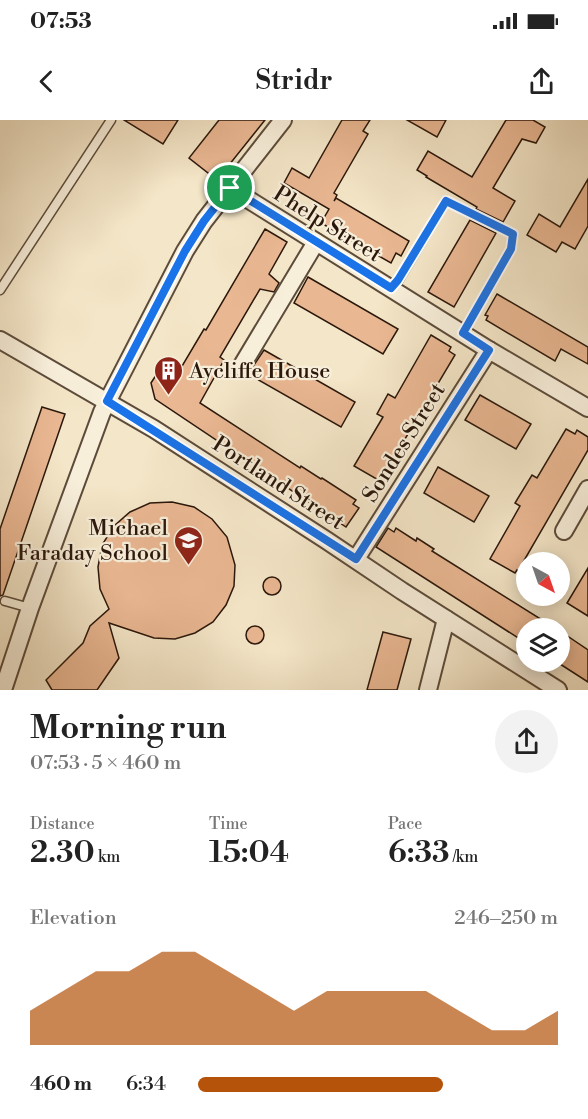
<!DOCTYPE html>
<html lang="en">
<head>
<meta charset="utf-8">
<style>
	:root { --surface:#fff; --page:#f2f2f2; --text:#222; --muted:#767676; --accent:#b45309 }
	body { margin:0; font-family:"Libre Bodoni",serif; background:var(--page); color:var(--text); height:100vh; display:flex; flex-direction:column; font-size:22px; white-space:nowrap }
	* { box-sizing:border-box; margin:0 }
	p { font-size:20px; color:var(--muted) }
	.icon { flex:none; width:33px; height:33px; fill:none; stroke:currentColor; stroke-width:2; stroke-linecap:round; stroke-linejoin:round }
	.map { position:relative; height:570px; overflow:hidden }
	.side { display:flex; flex-direction:column; background:var(--surface); flex:1 }
	.side>* { flex:none }
	.needle { width:39px; rotate:140deg }
	.tools { position:absolute; left:516px; top:432px; display:grid; gap:12px }
	.tools a { display:grid; place-items:center; width:54px; height:54px; border-radius:50%; background:var(--surface); box-shadow:0 3px 15px #0003; font-size:30px }
	.pin { position:absolute; display:grid; place-items:center; width:51px; height:51px; color:#fff; margin:-26px; border:3px solid #fff; border-radius:50%; box-shadow:0 2px 6px #0007 }
	.round { display:grid; place-items:center; flex:none; width:63px; height:63px; border-radius:32px; background:var(--page) }
	.headline { display:flex; align-items:center; justify-content:space-between; height:102px; padding:0 30px }
	h1 { font-size:33px; font-weight:600; line-height:45px }
	.metrics { display:grid; grid-template-columns:repeat(3,1fr); gap:9px; height:102px; padding:6px 30px }
	.metrics div { display:grid; align-content:center }
	.metrics b { font-size:30px; font-weight:600 }
	.metrics small { font-size:16px; font-weight:400 }
	.metrics p { font-size:16px }
	.chart { height:168px; padding:12px 30px }
	.chart p { display:flex; justify-content:space-between }
	.chart svg { width:100%; height:108px; margin-top:6px; fill:var(--accent); opacity:.7 }
	ul { padding:0 30px; list-style:none; font-size:20px }
	li { display:grid; grid-template-columns:96px 72px 1fr; align-items:center; height:45px }
	li i { height:15px; border-radius:8px; background:var(--accent) }
	.status { display:flex; justify-content:space-between; align-items:center; height:42px; padding:0 30px; background:var(--surface); direction:ltr }
	.status svg { height:16px; fill:currentColor }
	header { display:flex; justify-content:space-between; align-items:center; height:78px; padding:0 30px; background:var(--surface); font-size:27px; font-weight:600 }
	.map>svg:first-child { display:block }
	.building { fill:#e9b792; stroke:#2a170b; stroke-width:1.5 }
	.lines { fill:none; stroke-linecap:round; stroke-linejoin:round }
	.lane-casing { stroke:#5c4b3a; stroke-width:11 }
	.street-casing { stroke:#5c4b3a; stroke-width:20 }
	.lane { stroke:#f8efdb; stroke-width:8 }
	.street { stroke:#f8efdb; stroke-width:16 }
	.route-casing { stroke:#fff; stroke-width:12 }
	.route { stroke:#1a73e8; stroke-width:8 }
	.labels { text-anchor:middle; stroke-width:4.5; stroke-linejoin:round; paint-order:stroke }
	.street-label { font-size:22px; fill:#2a170b; stroke:#f8efdb }
	.poi-label { font-size:22px; fill:#2a170b; stroke:#f8efdb; text-anchor:start }
</style>
</head>
<body>
<div class="status"><b>07:53</b><svg viewBox="0 0 49 12"><path d="M0 12V9h3v3zM5 12V6h3v6zM10 12V3h3v9zM15 12V0h3v12zM26 1h20v11H26zM47 4h2v5h-2z"/></svg></div>
<header><svg class="icon" aria-label="back" viewBox="0 0 24 24"><path d="M15 5l-7 7 7 7"/></svg>Stridr<svg class="icon" aria-label="share" viewBox="0 0 24 24"><path d="M12 15V3M7 8l5-5 5 5M5 13v7h14v-7"/></svg></header>
<div class="map">
<svg width="588" height="570" viewBox="0 0 588 570">
	<rect width="100%" height="100%" fill="#f4e6c8"/>
	<filter id="stains"><feTurbulence type="fractalNoise" baseFrequency=".00333" numOctaves="4"/><feColorMatrix values="0 0 0 0 .2 0 0 0 0 .09 0 0 0 0 .02 0 0 0 .5 -.17"/></filter>
	<radialGradient id="worn" r=".72"><stop offset=".6" stop-color="#630" stop-opacity="0"/><stop offset="1" stop-color="#630" stop-opacity=".3"/></radialGradient>
	<g class="building">
		<path d="M124 0H178L163 24Z"/>
		<path d="M219 0H265L217 60 189 38Z"/>
		<path d="M342 0H370L363 11 368 14 334 73 337 75 334 81 336 78 409 121 401 136 396 133 391 143 321 103 329 89 284 63 292 48 309 58Z"/>
		<path d="M407 0H446L437 17Z"/>
		<path d="M506 0H533L545 7 536 23 522 19 493 68 515 81 503 102 476 89 477 87 426 57 427 56 417 50 428 31 472 57Z"/>
		<path d="M588 59V106L575 129 562 122 556 132 527 115 539 94 560 107Z"/>
		<path d="M470 100 496 113 454 187 428 172Z"/>
		<path d="M265 109 287 122 269 154 279 163 274 172 260 169 220 237 224 240 200 283 300 348 301 346 321 359 322 358 356 380 353 384 359 388 346 407 155 279 151 263 160 249 175 258 204 209 206 210Z"/>
		<path d="M308 157 398 209 383 234 294 183Z"/>
		<path d="M497 174 588 227V244L561 229 555 241 486 200 488 196 485 195Z"/>
		<path d="M431 215 451 227 449 231 455 235 380 361 354 346 383 297 377 294 388 274 395 278Z"/>
		<path d="M264 230 355 282 341 307 248 254Z"/>
		<path d="M480 275 531 304 516 329 465 300Z"/>
		<path d="M42 287 65 294 3 475 0 476V409Z"/>
		<path d="M566 309 575 314 577 310 588 317V330L518 451 517 450 515 453 490 439 520 386 515 383 532 355 537 358Z"/>
		<path d="M438 347 489 376 474 402 424 373Z"/>
		<path d="M172 382 194 387 212 399 227 417 235 445 234 466 226 485 213 502 195 513 175 519 154 518 109 503 119 538 97 570H52L46 560 83 523 90 506 109 489 100 469 98 447 102 425 114 406 130 392 150 383Z"/>
		<path d="M388 408 394 412 396 408 416 421 417 418 434 429 432 431 555 508H526V523L376 427Z"/>
		<path d="M588 448V496L567 483Z"/>
		<circle cx="272" cy="466" r="9"/>
		<circle cx="255" cy="515" r="9"/>
		<path d="M560 511 588 530V562L560 544Z"/>
		<path d="M383 512 411 519 397 570H367Z"/>
	</g>
	<g class="lines">
		<defs>
			<g id="lane">
				<path d="M391 168 398 161 446 81 513 114 511 129 463 213"/>
				<path d="M0 170 111 0"/>
				<path d="M5 481 30 488"/>
			</g>
			<g id="street">
				<path d="M230 68 489 230 588 288"/>
				<path d="M0 220 154 309 326 420 402 471 558 570"/>
				<path d="M241 247 316 122"/>
				<path d="M564 411 588 369"/>
				<path d="M356 439 489 230"/>
				<path d="M3 570 30 488 102 292 185 131 204 101 283 0"/>
				<path d="M428 570 446 499"/>
			</g>
		</defs>
		<use href="#lane" class="lane-casing"/>
		<use href="#street" class="street-casing"/>
		<use href="#lane" class="lane"/>
		<use href="#street" class="street"/>
	</g>
	<g class="lines">
		<defs>
			<path id="route" d="M230 68 391 168 398 160 446 81 513 114 511 129 463 213 489 230 356 439 107 281 185 131 204 101Z"/>
		</defs>
		<use href="#route" class="route-casing"/>
		<use href="#route" class="route"/>
	</g>
	<defs>
		<symbol id="building-pin" viewBox="-11 -11 22 30"><path d="M0 17L-7.5 6A9.5 9.5 0 1 1 7.5 6Z" fill="#8f2418" stroke="#f8efdb"/><path d="M-4-6H4V6H1V3H-1V6H-4ZM-2.5-4.3h1.7v1.8h-1.7ZM.8-4.3h1.7v1.8H.8ZM-2.5-1h1.7V.8h-1.7ZM.8-1h1.7V.8H.8Z" fill="#fff"/></symbol>
		<symbol id="school-pin" viewBox="-11 -11 22 30"><path d="M0 17L-7.5 6A9.5 9.5 0 1 1 7.5 6Z" fill="#8f2418" stroke="#f8efdb"/><path d="M0-5L7-2L0 1L-7-2ZM-4 1L0 2.5L4 1V4Q0 6-4 4Z" fill="#fff"/></symbol>
	</defs>
	<g fill-rule="evenodd">
		<use href="#building-pin" x="152" y="234" width="33" height="45"/>
		<use href="#school-pin" x="172" y="404" width="33" height="45"/>
	</g>
	<g class="labels">
		<g class="street-label">
			<text transform="translate(328 103) rotate(32)" y="8">Phelp Street</text>
			<text transform="translate(403 322) rotate(-58)" y="8">Sondes Street</text>
			<text transform="translate(279 362) rotate(33)" y="8">Portland Street</text>
		</g>
		<g class="poi-label">
			<text x="189" y="258">Aycliffe House</text>
			<text x="168" y="415" text-anchor="end">Michael<tspan x="168" dy="25">Faraday School</tspan></text>
		</g>
	</g>
	<rect width="100%" height="100%" filter="url(#stains)"/>
	<rect width="100%" height="100%" fill="url(#worn)"/>
</svg>
<div class="tools">
<a><svg class="needle" viewBox="-14 -14 28 28"><path d="M0-13l5 13h-10z" fill="#e53935"/><path d="M0 13l5-13h-10z" fill="#767676"/></svg></a>
<a><svg class="icon" aria-label="layers" viewBox="0 0 24 24"><path d="M12 4l9 5-9 5-9-5zM3 14l9 5 9-5"/></svg></a>
</div>
<div class="pin" style="left:230px;top:68px;background:#1e9e55"><svg class="icon" aria-label="arrive" viewBox="0 0 24 24"><path d="M6 21V4h12l-3 4 3 4H6"/></svg></div>
</div>
<section class="side">
<div class="headline"><div><h1>Morning run</h1><p>07:53 · 5 × 460 m</p></div><a class="round"><svg class="icon" aria-label="share" viewBox="0 0 24 24"><path d="M12 15V3M7 8l5-5 5 5M5 13v7h14v-7"/></svg></a></div>
<div class="metrics">
<div><p>Distance</p><b>2.30<small> km</small></b></div>
<div><p>Time</p><b>15:04</b></div>
<div><p>Pace</p><b>6:33<small> /km</small></b></div>
</div>
<div class="chart"><p><span>Elevation</span>246–250 m</p>
<svg viewBox="0 0 160 44" preserveAspectRatio="none"><path d="M0 44V30L10 22L20 14L30 14L40 6L50 6L60 14L70 22L80 30L90 22L100 22L110 22L120 22L130 30L140 38L150 38L160 30V44z"/></svg>
</div>
<ul>
<li><b>460 m</b>6:34<i style="width:68%"></i></li>
</ul>
</section>
</body>
</html>
